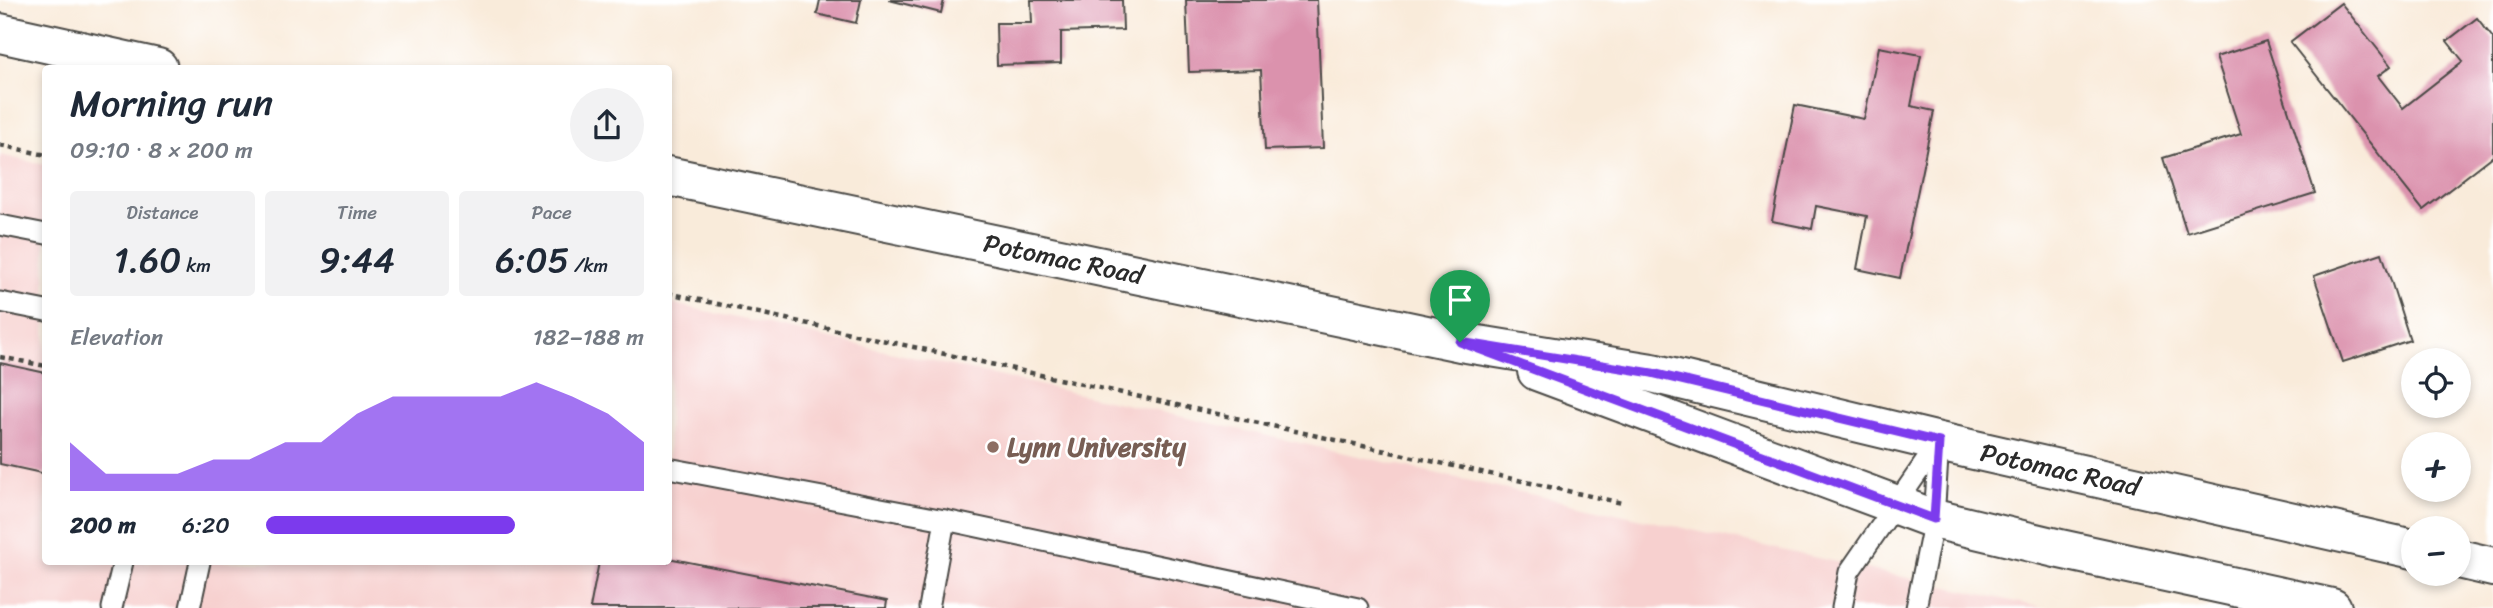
<!DOCTYPE html>
<html lang="en">
<head>
<meta charset="utf-8">
<style>
	:root { --surface:#fff; --page:#f2f2f3; --text:#1f2937; --muted:#747a83; --accent:#7c3aed }
	body { margin:0; font-family:Sriracha,sans-serif; background:var(--page); color:var(--text); height:100vh; display:flex; flex-direction:column; font-size:26px; white-space:nowrap }
	* { box-sizing:border-box; margin:0 }
	p { font-size:23px; color:var(--muted) }
	.icon { flex:none; width:38px; height:38px; fill:none; stroke:currentColor; stroke-width:2; stroke-linecap:round; stroke-linejoin:round }
	.map { position:relative; flex:1; overflow:hidden }
	.drawer { position:absolute; left:42px; top:65px; width:630px; height:500px; display:flex; flex-direction:column; background:var(--surface); border-radius:7px; box-shadow:0 4px 10px #0003 }
	.drawer>* { flex:none }
	.controls { position:absolute; left:2401px; top:348px; display:grid; gap:14px }
	.controls a { display:grid; place-items:center; width:70px; height:70px; border-radius:50%; background:var(--surface); box-shadow:0 4px 10px #0003; font-size:35px }
	.pin { position:absolute; display:grid; place-items:center; width:60px; height:60px; color:#fff; margin:-72px -30px; border-radius:50% 50% 50% 0; rotate:-45deg; box-shadow:0 0 7px #0007 }
	.pin .icon { rotate:45deg }
	.round { display:grid; place-items:center; flex:none; width:74px; height:74px; border-radius:37px; background:var(--page) }
	.headline { display:flex; align-items:center; justify-content:space-between; height:119px; padding:0 28px }
	h1 { font-size:38px; font-weight:600; line-height:52px }
	.metrics { display:grid; grid-template-columns:repeat(3,1fr); gap:10px; height:119px; padding:7px 28px }
	.metrics div { display:grid; align-content:center; border-radius:7px; background:var(--page); text-align:center }
	.metrics b { font-size:35px; font-weight:600 }
	.metrics small { font-size:19px; font-weight:400 }
	.metrics p { font-size:19px }
	.chart { height:196px; padding:14px 28px }
	.chart p { display:flex; justify-content:space-between }
	.chart svg { width:100%; height:126px; margin-top:7px; fill:var(--accent); opacity:.7 }
	ul { padding:0 28px; list-style:none; font-size:23px }
	li { display:grid; grid-template-columns:112px 84px 1fr; align-items:center; height:52px }
	li i { height:18px; border-radius:9px; background:var(--accent) }
	.map>svg:first-child { display:block }
	.built { fill:#f7d0cf }
	.building { fill:#db92ad }
	.lines { fill:none; stroke-linecap:round; stroke-linejoin:round }
	.lane-casing { stroke:#4a4845; stroke-width:23 }
	.secondary-casing { stroke:#4a4845; stroke-width:42 }
	.path { stroke:#4a4845; stroke-width:4.5; stroke-dasharray:5 5; stroke-linecap:butt }
	.lane { stroke:#fff; stroke-width:19 }
	.secondary { stroke:#fff; stroke-width:38 }
	.route-casing { stroke:#fff; stroke-width:14 }
	.route { stroke:#7c3aed; stroke-width:9 }
	.education-dot { fill:#8d6e63; stroke:#fff; stroke-width:2.5 }
	.labels { text-anchor:middle; stroke-width:5; stroke-linejoin:round; paint-order:stroke }
	.street-label { font-size:26px; fill:#2b2b2b; stroke:#fff }
	.education-label { font-size:26px; font-weight:bold; fill:#785e54; stroke:#fff; text-anchor:start }
</style>
</head>
<body>
<div class="map">
<svg width="2493" height="608" viewBox="0 0 2493 608">
	<rect width="100%" height="100%" fill="#fff"/>
	<filter id="ink" filterUnits="userSpaceOnUse"><feTurbulence type="fractalNoise" baseFrequency=".0143" numOctaves="2"/><feDisplacementMap in="SourceGraphic" scale="14" xChannelSelector="R" yChannelSelector="G"/><feConvolveMatrix kernelMatrix="1 2 1 2 8 2 1 2 1" color-interpolation-filters="sRGB"/></filter>
	<filter id="wash" filterUnits="userSpaceOnUse"><feTurbulence type="fractalNoise" baseFrequency=".00686" numOctaves="4" result="noise"/><feDisplacementMap in="SourceGraphic" scale="28" xChannelSelector="R" yChannelSelector="G"/><feGaussianBlur stdDeviation="1.57" result="paint"/><feColorMatrix in="noise" values="0 0 0 0 0 0 0 0 0 0 0 0 0 0 0 0 0 1.4 0 .05"/><feComposite in="paint" operator="in"/></filter>
	<g filter="url(#wash)">
		<rect width="100%" height="100%" fill="#f9ebda"/>
		<path class="built" d="M0 155 45 165 46 562H668L669 303 2043 608H0Z"/>
		<g id="blocks">
			<g class="building">
				<path d="M820 0H861L856 23 817 14Z"/>
				<path d="M889 0H944L941 13Z"/>
				<path d="M1031 0H1122L1123 30 1061 32V63L997 65 996 23H1032Z"/>
				<path d="M1186 0H1317L1323 148 1265 150 1261 70 1189 72Z"/>
				<path d="M2341 3 2391 66 2378 76 2403 108 2463 61 2447 41 2477 18 2493 38V156L2423 210 2290 42Z"/>
				<path d="M2266 41 2315 193 2187 233 2163 158 2241 134 2216 57Z"/>
				<path d="M1879 47 1921 55 1911 106 1934 111 1900 278 1857 269 1867 216 1816 206 1812 229 1772 221 1795 105 1864 119Z"/>
				<path d="M2382 253 2410 340 2343 362 2314 276Z"/>
				<path d="M0 363 46 373V474L0 464Z"/>
				<path d="M668 558 887 601 886 608H590L599 562H668Z"/>
			</g>
		</g>
	</g>
	<g filter="url(#ink)">
		<use href="#blocks" fill-opacity="0" stroke="#4a4845" stroke-width="2"/>
		<g class="lines">
			<defs>
				<g id="lane">
					<path d="M0 225 46 234"/>
					<path d="M0 302 46 311"/>
					<path d="M668 468 945 520 1358 608"/>
					<path d="M112 608 123 562"/>
					<path d="M190 608 200 562"/>
					<path d="M929 608 945 520"/>
					<path d="M1842 608 1849 572 1939 442"/>
					<path d="M1916 608 1934 519 1939 443"/>
				</g>
				<g id="secondary">
					<path d="M0 33 158 68"/>
					<path id="s1" d="M668 176 1460 342 1652 373 1939 442 2413 549"/>
					<path d="M1537 371 1934 519 2060 549 2332 608"/>
					<path d="M2459 559 2493 567"/>
				</g>
			</defs>
			<use href="#lane" class="lane-casing"/>
			<use href="#secondary" class="secondary-casing"/>
			<g class="path">
				<path d="M0 145 46 155"/>
				<path d="M668 293 1622 503"/>
				<path d="M0 357 46 366"/>
			</g>
			<use href="#lane" class="lane"/>
			<use href="#secondary" class="secondary"/>
		</g>
	</g>
	<g class="lines" filter="url(#ink)">
		<defs>
			<path id="route" d="M1460 342 1652 373 1939 442 1934 519Z"/>
		</defs>
		<use href="#route" class="route-casing"/>
		<use href="#route" class="route"/>
	</g>
	<circle class="education-dot" cx="993" cy="447" r="7"/>
	<g class="labels">
		<g class="street-label">
			<text dy="9" stroke="none"><textPath href="#s1" startOffset="404">Potomac Road</textPath></text>
			<text dy="9" stroke="none"><textPath href="#s1" startOffset="1423">Potomac Road</textPath></text>
		</g>
		<g class="education-label">
			<text x="1007" y="456">Lynn University</text>
		</g>
	</g>
</svg>
<div class="controls">
<a><svg class="icon" aria-label="locate" viewBox="0 0 24 24"><circle cx="12" cy="12" r="6"/><path d="M12 2v4M12 18v4M2 12h4M18 12h4"/></svg></a>
<a>+</a>
<a>−</a>
</div>
<div class="pin" style="left:1460px;top:342px;background:#1e9e55"><svg class="icon" aria-label="arrive" viewBox="0 0 24 24"><path d="M6 21V4h12l-3 4 3 4H6"/></svg></div>
<section class="drawer">
<div class="headline"><div><h1>Morning run</h1><p>09:10 · 8 × 200 m</p></div><a class="round"><svg class="icon" aria-label="share" viewBox="0 0 24 24"><path d="M12 15V3M7 8l5-5 5 5M5 13v7h14v-7"/></svg></a></div>
<div class="metrics">
<div><p>Distance</p><b>1.60<small> km</small></b></div>
<div><p>Time</p><b>9:44</b></div>
<div><p>Pace</p><b>6:05<small> /km</small></b></div>
</div>
<div class="chart"><p><span>Elevation</span>182–188 m</p>
<svg viewBox="0 0 160 44" preserveAspectRatio="none"><path d="M0 44V27L10 38L20 38L30 38L40 33L50 33L60 27L70 27L80 17L90 11L100 11L110 11L120 11L130 6L140 11L150 17L160 27V44z"/></svg>
</div>
<ul>
<li><b>200 m</b>6:20<i style="width:66%"></i></li>
</ul>
</section>
</div>
</body>
</html>
